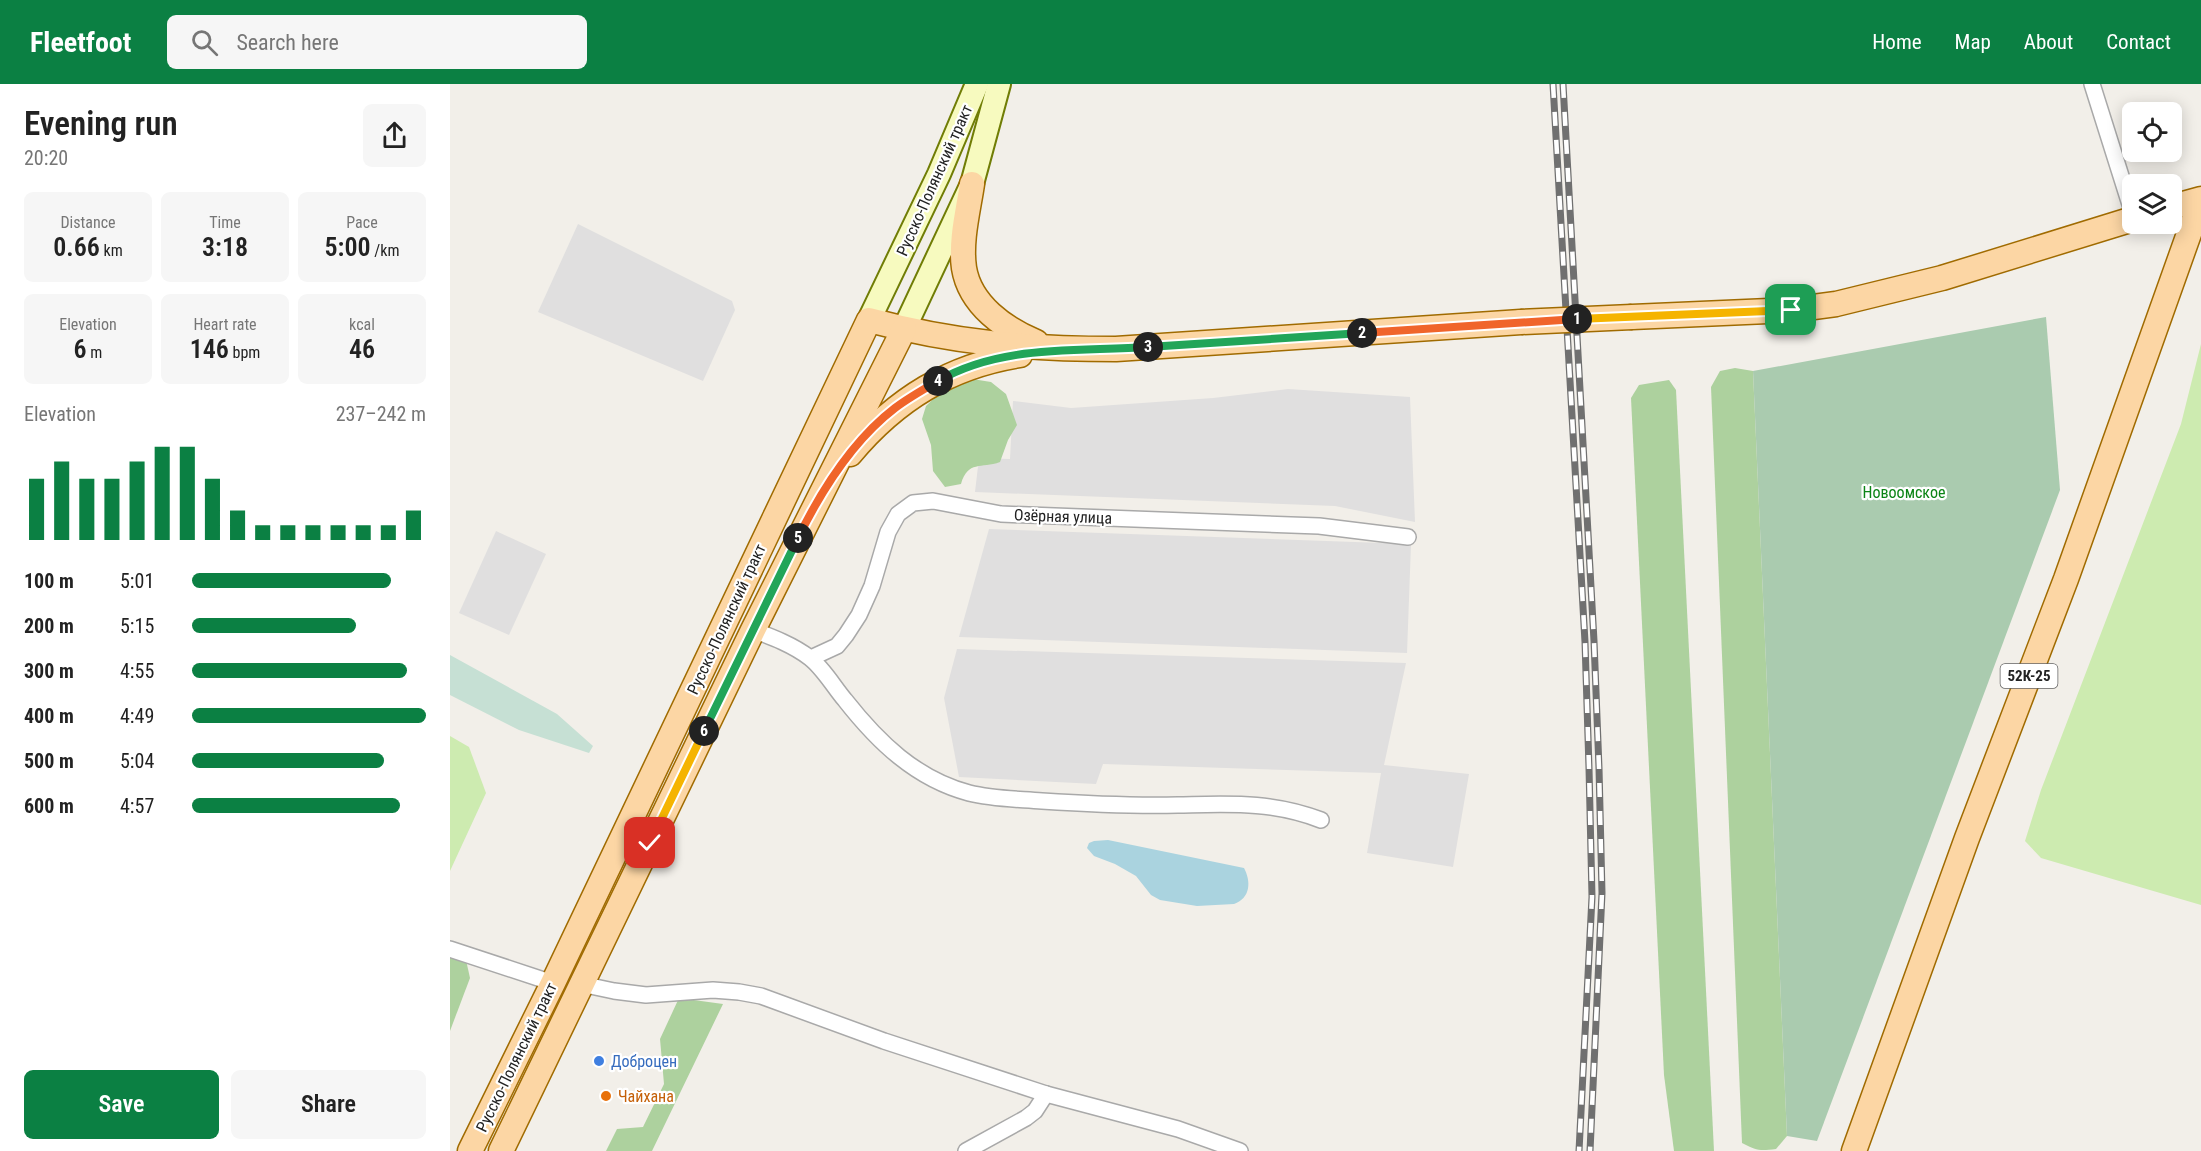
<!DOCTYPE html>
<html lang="en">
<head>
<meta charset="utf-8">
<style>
	:root { --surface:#fff; --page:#f6f6f6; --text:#222; --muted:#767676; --accent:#0b8043 }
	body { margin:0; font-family:"Roboto Condensed",sans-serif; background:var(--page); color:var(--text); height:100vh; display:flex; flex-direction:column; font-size:22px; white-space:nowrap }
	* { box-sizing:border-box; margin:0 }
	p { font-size:20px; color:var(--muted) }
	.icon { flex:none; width:33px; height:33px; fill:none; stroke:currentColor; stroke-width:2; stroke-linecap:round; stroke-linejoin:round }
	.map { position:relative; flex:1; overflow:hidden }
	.details { display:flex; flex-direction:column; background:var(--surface); width:450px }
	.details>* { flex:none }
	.fabs { position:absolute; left:1672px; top:18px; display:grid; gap:12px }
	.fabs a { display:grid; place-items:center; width:60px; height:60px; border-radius:9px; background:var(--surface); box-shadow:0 3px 15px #0003; font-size:30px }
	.pin { position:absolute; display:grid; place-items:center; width:51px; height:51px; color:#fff; margin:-26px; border-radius:12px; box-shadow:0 3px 9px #0006 }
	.km { position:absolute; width:30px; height:30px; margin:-15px; border-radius:50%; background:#222; color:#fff; font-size:16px; line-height:30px; text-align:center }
	.round { display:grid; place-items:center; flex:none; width:63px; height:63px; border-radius:9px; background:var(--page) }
	.head { display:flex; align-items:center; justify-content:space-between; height:102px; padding:0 24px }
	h1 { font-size:33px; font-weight:600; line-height:45px }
	.figures { display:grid; grid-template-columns:repeat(3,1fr); gap:9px; height:102px; padding:6px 24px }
	.figures div { display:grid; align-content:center; border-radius:9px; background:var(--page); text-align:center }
	.figures b { font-size:26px; font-weight:600 }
	.figures small { font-size:16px; font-weight:400 }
	.figures p { font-size:16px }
	.chart { height:168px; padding:12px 24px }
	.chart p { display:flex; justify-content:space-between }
	.chart svg { width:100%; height:108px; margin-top:6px; stroke:var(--accent); stroke-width:6 }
	.primary-button { display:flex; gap:12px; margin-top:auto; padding:12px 24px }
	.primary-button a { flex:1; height:69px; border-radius:9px; background:var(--accent); color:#fff; font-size:24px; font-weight:600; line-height:69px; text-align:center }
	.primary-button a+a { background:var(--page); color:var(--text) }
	ul { padding:0 24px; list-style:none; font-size:20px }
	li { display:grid; grid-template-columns:96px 72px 1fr; align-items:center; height:45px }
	li i { height:15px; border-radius:8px; background:var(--accent) }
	header { display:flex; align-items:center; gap:36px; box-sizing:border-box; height:84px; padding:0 30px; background:var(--accent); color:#fff }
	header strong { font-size:28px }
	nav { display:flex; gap:33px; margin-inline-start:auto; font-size:21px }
	.search { width:420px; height:54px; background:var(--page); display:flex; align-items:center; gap:15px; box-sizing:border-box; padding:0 21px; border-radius:9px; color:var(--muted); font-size:22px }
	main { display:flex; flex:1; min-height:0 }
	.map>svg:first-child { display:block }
	.residential { fill:#e0dfdf }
	.grass { fill:#cdebb0 }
	.forest { fill:#add19e }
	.wetland { fill:#c6e0d4 }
	.cemetery { fill:#aacbaf }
	.water { fill:#aad3df }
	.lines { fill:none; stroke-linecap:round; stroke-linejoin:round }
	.street-casing { stroke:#a9a9a9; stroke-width:18 }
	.secondary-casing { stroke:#707d05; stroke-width:26 }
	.primary-casing { stroke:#a06b00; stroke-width:27 }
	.street { stroke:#fff; stroke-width:15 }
	.secondary { stroke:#f7fabf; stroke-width:22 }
	.primary { stroke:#fcd6a4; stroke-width:24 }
	.rail-casing { stroke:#707070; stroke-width:7 }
	.rail { stroke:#fff; stroke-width:4.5; stroke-dasharray:14; stroke-linecap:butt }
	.primary-bridge-casing { stroke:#a06b00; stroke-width:27; stroke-linecap:butt }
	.primary-bridge { stroke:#fcd6a4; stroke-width:24 }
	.split-1-casing { stroke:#fff; stroke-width:12 }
	.split-2-casing { stroke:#fff; stroke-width:12 }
	.split-3-casing { stroke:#fff; stroke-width:12 }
	.split-4-casing { stroke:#fff; stroke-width:12 }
	.split-5-casing { stroke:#fff; stroke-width:12 }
	.split-6-casing { stroke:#fff; stroke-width:12 }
	.split-7-casing { stroke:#fff; stroke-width:12 }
	.split-1 { stroke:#f5b400; stroke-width:8 }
	.split-2 { stroke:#f0652b; stroke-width:8 }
	.split-3 { stroke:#22a559; stroke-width:8 }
	.split-4 { stroke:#22a559; stroke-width:8 }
	.split-5 { stroke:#f0652b; stroke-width:8 }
	.split-6 { stroke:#22a559; stroke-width:8 }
	.split-7 { stroke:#f5b400; stroke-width:8 }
	.shop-dot { fill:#3f7fe0; stroke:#fff; stroke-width:2 }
	.food-dot { fill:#e8710a; stroke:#fff; stroke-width:2 }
	.labels { text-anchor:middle; stroke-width:4.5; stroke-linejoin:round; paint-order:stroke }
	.shield { fill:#fff; stroke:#646464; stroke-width:1.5 }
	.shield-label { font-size:15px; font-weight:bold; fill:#222 }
	.street-label { font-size:16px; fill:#222; stroke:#fff }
	.park-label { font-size:16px; fill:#0c8416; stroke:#fff }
	.shop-label { font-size:16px; fill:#366cbe; stroke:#fff; text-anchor:start }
	.food-label { font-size:16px; fill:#c56008; stroke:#fff; text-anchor:start }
</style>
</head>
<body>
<header>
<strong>Fleetfoot</strong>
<div class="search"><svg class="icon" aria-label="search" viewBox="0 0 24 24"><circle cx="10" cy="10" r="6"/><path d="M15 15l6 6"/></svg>Search here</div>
<nav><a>Home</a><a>Map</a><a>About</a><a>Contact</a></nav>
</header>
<main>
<section class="details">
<div class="head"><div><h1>Evening run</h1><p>20:20</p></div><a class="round"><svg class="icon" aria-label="share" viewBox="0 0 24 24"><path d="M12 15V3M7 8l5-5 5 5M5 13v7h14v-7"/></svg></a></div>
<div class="figures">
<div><p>Distance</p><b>0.66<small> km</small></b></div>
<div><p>Time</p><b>3:18</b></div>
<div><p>Pace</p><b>5:00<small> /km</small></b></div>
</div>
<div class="figures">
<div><p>Elevation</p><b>6<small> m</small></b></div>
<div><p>Heart rate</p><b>146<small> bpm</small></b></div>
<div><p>kcal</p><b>46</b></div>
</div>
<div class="chart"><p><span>Elevation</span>237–242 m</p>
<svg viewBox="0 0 160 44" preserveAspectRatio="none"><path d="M5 44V19M15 44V12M25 44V19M35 44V19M45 44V12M55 44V6M65 44V6M75 44V19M85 44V32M95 44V38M105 44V38M115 44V38M125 44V38M135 44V38M145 44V38M155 44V32"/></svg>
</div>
<ul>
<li><b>100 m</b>5:01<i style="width:85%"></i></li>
<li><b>200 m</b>5:15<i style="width:70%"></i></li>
<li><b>300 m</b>4:55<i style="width:92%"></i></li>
<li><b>400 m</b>4:49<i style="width:100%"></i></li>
<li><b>500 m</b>5:04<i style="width:82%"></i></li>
<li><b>600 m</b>4:57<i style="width:89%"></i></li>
</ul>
<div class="primary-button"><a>Save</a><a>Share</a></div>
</section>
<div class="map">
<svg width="1751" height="1067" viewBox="0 0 1751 1067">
	<rect width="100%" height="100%" fill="#f2efe9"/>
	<g class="residential">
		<path d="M128 140 282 217 285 226 253 297 88 228Z"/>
		<path d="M838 305 960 313 965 438 885 422 525 408 529 374 560 375 563 317 621 324 763 314Z"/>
		<path d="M539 445 961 460 957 569 509 553Z"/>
		<path d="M46 447 96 470 59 551 9 529Z"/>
		<path d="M507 565 956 579 934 681 1019 690 1003 783 917 769 931 689 653 680 646 700 509 693 494 614Z"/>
	</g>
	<g class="grass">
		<path d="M1751 260V821L1591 774 1575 757 1591 706 1731 340Z"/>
		<path d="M0 652 19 663 36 709 0 787Z"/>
	</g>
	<g class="forest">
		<path d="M1285 284 1303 287 1337 1052 1326 1065C1310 1067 1307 1067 1292 1059L1261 303 1270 287Z"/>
		<path d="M516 294 541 298 556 310 567 341 558 356 550 378C531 385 518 376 511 400L495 403 483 387 481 361 472 335 476 322 495 304Z"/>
		<path d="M1219 296 1226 306 1264 1067H1224L1214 991 1181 314 1189 301Z"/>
		<path d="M0 871 16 876 20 894 0 947Z"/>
		<path d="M229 914 273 920 202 1067H156L167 1045 193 1043 214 1000 210 955Z"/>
	</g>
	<path class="wetland" d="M0 571 107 630 143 662 139 669 69 646 0 611Z"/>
	<path class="cemetery" d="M1596 233 1610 406 1367 1057 1337 1052 1303 287Z"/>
	<path class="water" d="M658 756 794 784C801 797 801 814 784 820L747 822 710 816 701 811 686 792 665 780 644 772 637 764 639 759 644 757Z"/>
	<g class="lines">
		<defs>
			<g id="street">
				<path d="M1642 0 1683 130"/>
				<path d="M303 546C322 553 343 561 360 574 373 584 384 603 395 616 428 658 466 695 519 709 543 715 568 715 592 717 637 720 682 722 728 721 779 720 822 717 871 736"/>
				<path d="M361 574 387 562 396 551 409 531 422 502 438 448 448 430 463 419 483 417 551 430 869 442 958 453"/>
				<path d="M0 865 103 899"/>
				<path d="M131 900 164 907 196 911 263 906 289 908 311 912 434 957 596 1010 728 1045 790 1067"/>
				<path d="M516 1067 576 1034 585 1027 596 1010"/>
			</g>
			<g id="secondary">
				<path d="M419 236 489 90 527 0"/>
				<path d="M454 245 522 100 549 0"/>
			</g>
			<g id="primary">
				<path d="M522 100C518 127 510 157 514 184 520 221 555 245 586 258"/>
				<path d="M1722 123 1751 115"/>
				<path d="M1182 233 1341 226 1386 220 1492 194 1683 135"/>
				<path d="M400 370C446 315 500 282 570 271"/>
				<path d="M20 1067 103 899 419 236C505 259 577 265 666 265L1071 238"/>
				<path d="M51 1067 303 546 454 245"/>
				<path d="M1404 1067 1517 754 1616 495 1751 116"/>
			</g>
		</defs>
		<use href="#street" class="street-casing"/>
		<use href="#secondary" class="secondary-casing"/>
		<use href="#primary" class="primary-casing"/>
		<use href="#street" class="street"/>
		<use href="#secondary" class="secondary"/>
		<use href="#primary" class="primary"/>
		<defs>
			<g id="rail">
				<path d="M1103 0 1135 558 1139 684 1142 813 1129 1067"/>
				<path d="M1113 0 1144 557 1149 684 1152 809 1140 1067"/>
			</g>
		</defs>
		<use href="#rail" class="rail-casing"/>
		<use href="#rail" class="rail"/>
		<defs>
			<path id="primary-bridge" d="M1071 238 1182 233"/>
		</defs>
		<use href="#primary-bridge" class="primary-bridge-casing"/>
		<use href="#primary-bridge" class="primary-bridge"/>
	</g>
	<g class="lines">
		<defs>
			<path id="split-1" d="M1127 235 1341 226"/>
			<path id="split-2" d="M912 249 1127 235"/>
			<path id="split-3" d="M698 263 912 249"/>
			<path id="split-4" d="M488 297C552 260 628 268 698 263"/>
			<path id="split-5" d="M348 454C371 407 402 357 445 324 458 314 474 305 488 297"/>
			<path id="split-6" d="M254 647 348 454"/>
			<path id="split-7" d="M200 759 254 647"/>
		</defs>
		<use href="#split-1" class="split-1-casing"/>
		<use href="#split-2" class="split-2-casing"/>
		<use href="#split-3" class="split-3-casing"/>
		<use href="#split-4" class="split-4-casing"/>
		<use href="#split-5" class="split-5-casing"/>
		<use href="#split-6" class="split-6-casing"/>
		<use href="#split-7" class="split-7-casing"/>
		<use href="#split-1" class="split-1"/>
		<use href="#split-2" class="split-2"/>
		<use href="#split-3" class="split-3"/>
		<use href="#split-4" class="split-4"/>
		<use href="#split-5" class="split-5"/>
		<use href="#split-6" class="split-6"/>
		<use href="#split-7" class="split-7"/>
	</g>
	<circle class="shop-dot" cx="149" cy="977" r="6"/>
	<circle class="food-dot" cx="156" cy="1012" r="6"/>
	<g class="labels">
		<rect class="shield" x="1550.5" y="580" width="57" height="24" rx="4.5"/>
		<g class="shield-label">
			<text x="1579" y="597">52К-25</text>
		</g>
		<g class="street-label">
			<text transform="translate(484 96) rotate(-66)" y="6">Русско-Полянский тракт</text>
			<text transform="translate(613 432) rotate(2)" y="6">Озёрная улица</text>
			<text transform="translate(276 535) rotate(-65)" y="6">Русско-Полянский тракт</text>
			<text transform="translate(66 973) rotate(-64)" y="6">Русско-Полянский тракт</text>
		</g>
		<g class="park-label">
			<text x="1454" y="414">Новоомское</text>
		</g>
		<g class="shop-label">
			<text x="161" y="983">Доброцен</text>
		</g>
		<g class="food-label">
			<text x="168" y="1018">Чайхана</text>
		</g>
	</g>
</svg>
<div class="fabs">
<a><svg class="icon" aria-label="locate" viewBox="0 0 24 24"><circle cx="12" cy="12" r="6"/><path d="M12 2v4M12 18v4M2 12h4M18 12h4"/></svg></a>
<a><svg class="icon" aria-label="layers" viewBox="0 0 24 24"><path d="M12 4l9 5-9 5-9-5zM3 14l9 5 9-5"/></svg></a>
</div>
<div class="pin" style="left:1341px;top:226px;background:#1e9e55"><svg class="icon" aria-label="arrive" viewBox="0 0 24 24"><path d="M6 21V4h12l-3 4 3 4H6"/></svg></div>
<div class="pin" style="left:200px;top:759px;background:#d93025"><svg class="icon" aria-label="check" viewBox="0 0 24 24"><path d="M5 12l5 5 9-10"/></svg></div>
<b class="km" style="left:1127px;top:235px">1</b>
<b class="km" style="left:912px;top:249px">2</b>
<b class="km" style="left:698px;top:263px">3</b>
<b class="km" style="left:488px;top:297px">4</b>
<b class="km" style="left:348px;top:454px">5</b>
<b class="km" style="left:254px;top:647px">6</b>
</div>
</main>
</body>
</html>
